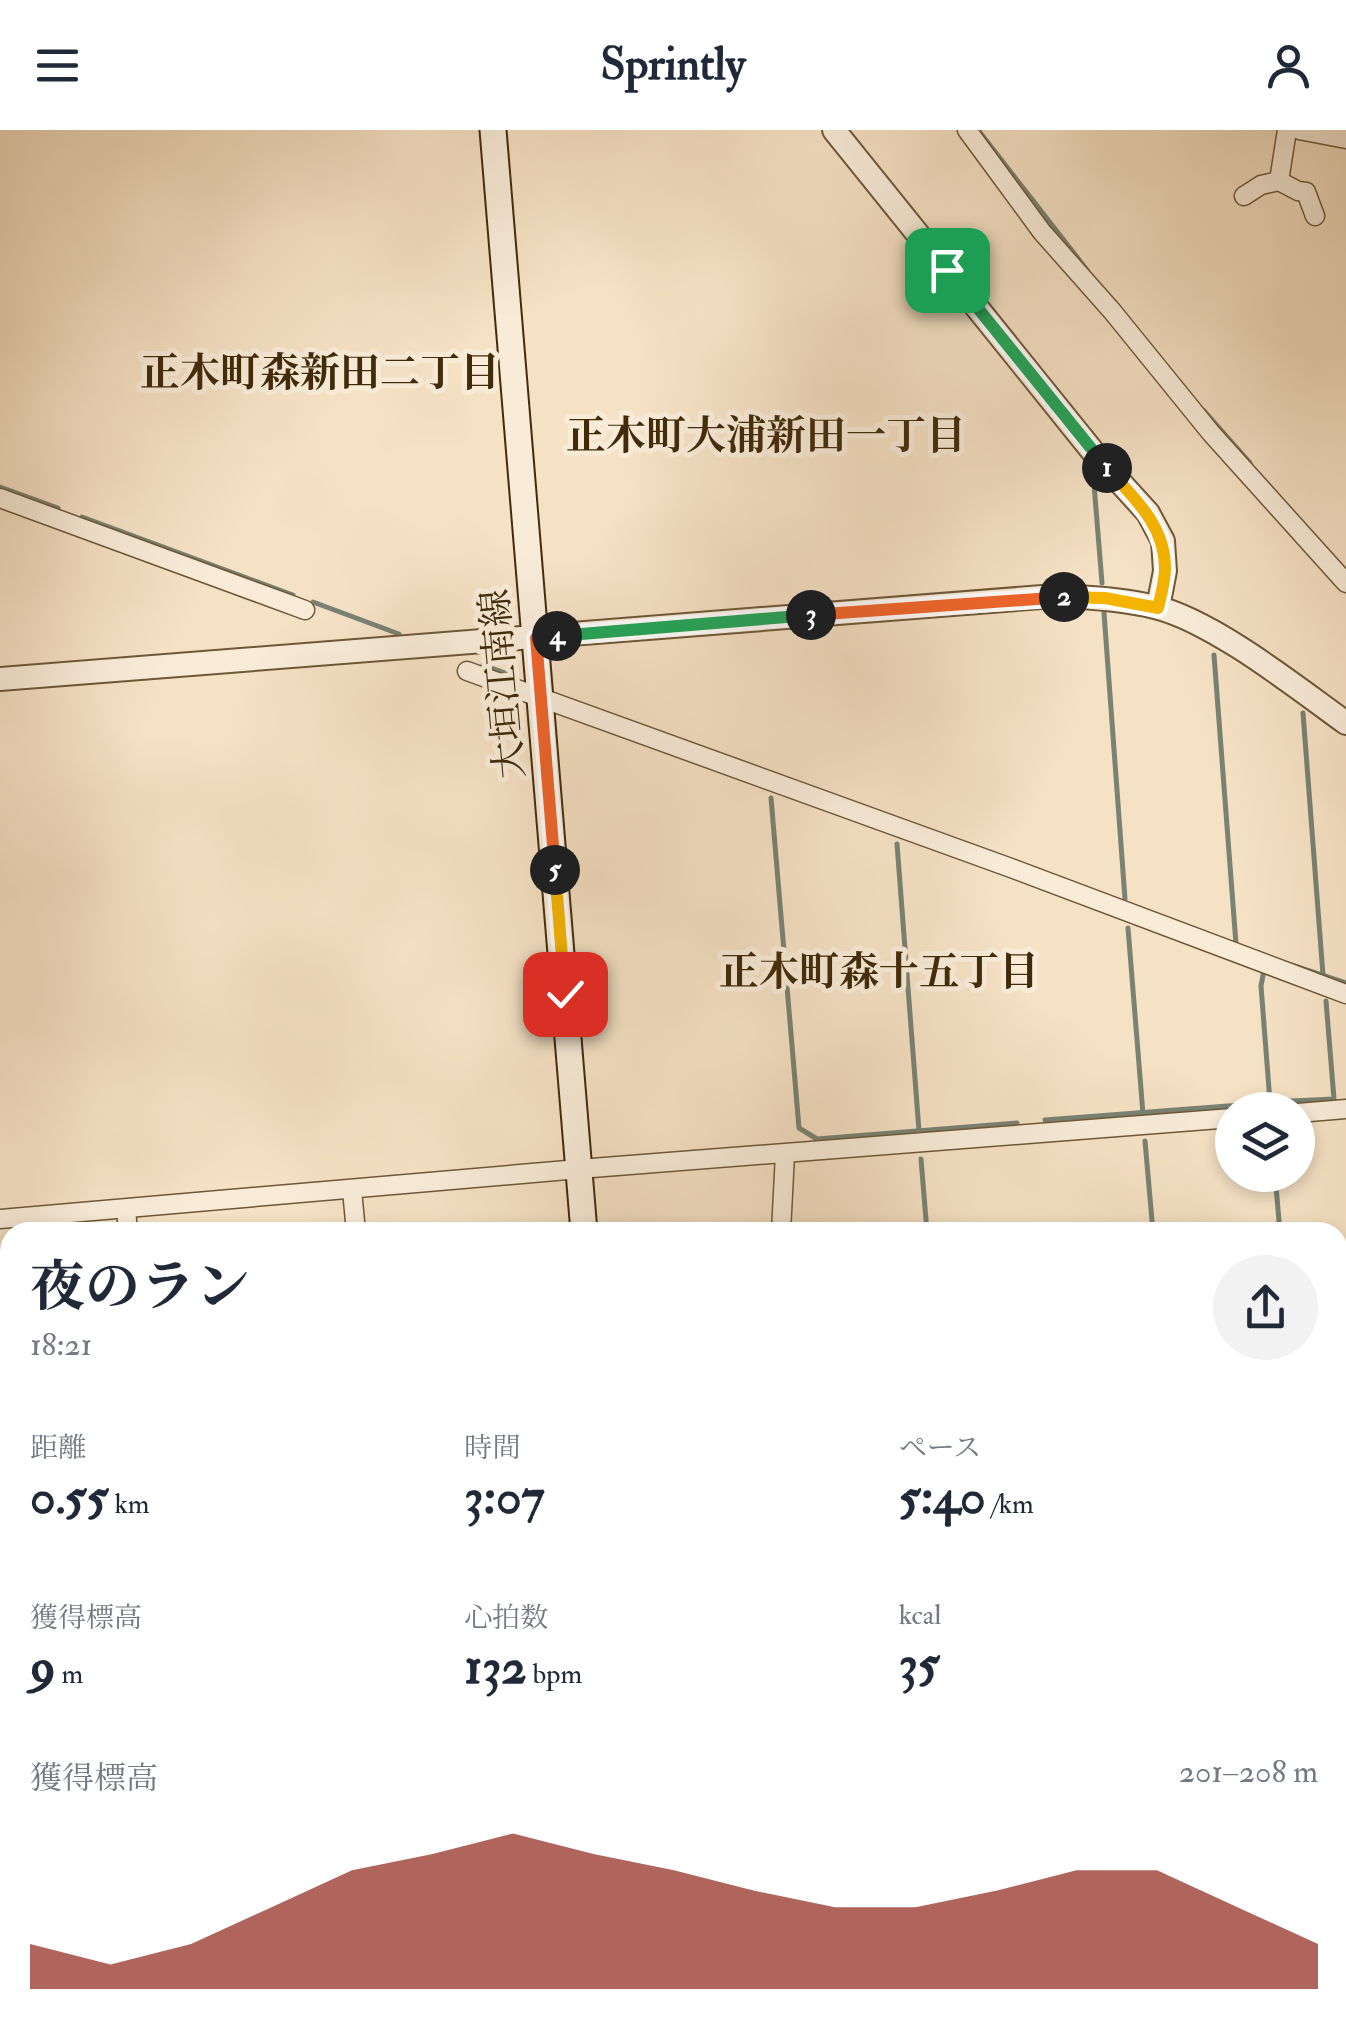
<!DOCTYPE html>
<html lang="ja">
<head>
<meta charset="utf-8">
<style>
	:root { --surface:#fff; --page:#f2f2f3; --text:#1f2937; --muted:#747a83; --accent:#8f2418 }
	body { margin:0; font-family:"IM FELL Double Pica","Noto Serif JP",serif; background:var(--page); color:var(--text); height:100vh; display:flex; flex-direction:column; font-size:38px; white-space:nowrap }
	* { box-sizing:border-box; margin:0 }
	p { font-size:32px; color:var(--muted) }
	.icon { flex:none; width:55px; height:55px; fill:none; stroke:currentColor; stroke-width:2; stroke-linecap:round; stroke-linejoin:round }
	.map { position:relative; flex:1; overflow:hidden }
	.panel { position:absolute; left:0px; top:1092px; width:1348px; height:812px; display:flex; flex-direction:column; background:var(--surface); border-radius:30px 30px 0 0; box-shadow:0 5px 15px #0003 }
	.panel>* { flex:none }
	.buttons { position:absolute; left:1215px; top:962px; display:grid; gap:20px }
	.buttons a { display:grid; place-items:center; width:100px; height:100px; border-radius:50%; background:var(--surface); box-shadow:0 5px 15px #0003; font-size:50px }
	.pin { position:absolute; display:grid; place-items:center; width:85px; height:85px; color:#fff; margin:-42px; border-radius:20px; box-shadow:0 5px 15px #0006 }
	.km { position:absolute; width:50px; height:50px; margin:-25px; border-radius:50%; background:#222; color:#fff; font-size:28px; line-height:50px; text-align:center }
	.round { display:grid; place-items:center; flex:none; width:105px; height:105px; border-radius:52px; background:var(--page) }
	.overview { display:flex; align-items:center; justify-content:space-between; height:170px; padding:0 30px }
	h1 { font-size:55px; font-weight:700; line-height:75px }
	.metrics { display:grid; grid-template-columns:repeat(3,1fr); gap:15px; height:170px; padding:10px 30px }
	.metrics div { display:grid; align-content:center }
	.metrics b { font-size:50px; font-weight:700 }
	.metrics small { font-size:28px; font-weight:400 }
	.metrics p { font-size:28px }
	.chart { height:280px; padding:20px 30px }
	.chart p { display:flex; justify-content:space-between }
	.chart svg { width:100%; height:180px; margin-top:10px; fill:var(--accent); opacity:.7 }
	header { display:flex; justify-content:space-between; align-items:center; height:130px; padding:0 30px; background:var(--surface); font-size:45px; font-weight:700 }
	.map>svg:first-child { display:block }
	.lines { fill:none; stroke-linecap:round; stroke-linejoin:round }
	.stream { stroke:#798273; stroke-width:5 }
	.minor-casing { stroke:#6f5838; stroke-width:21 }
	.tertiary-casing { stroke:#6f5838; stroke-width:26 }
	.secondary-casing { stroke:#422b09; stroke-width:29 }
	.minor { stroke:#f8ecd9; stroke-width:18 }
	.tertiary { stroke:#f8ecd9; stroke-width:22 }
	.secondary { stroke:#f8ecd9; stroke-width:25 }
	.split-1-casing { stroke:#fff; stroke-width:20 }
	.split-2-casing { stroke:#fff; stroke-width:20 }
	.split-3-casing { stroke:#fff; stroke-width:20 }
	.split-4-casing { stroke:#fff; stroke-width:20 }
	.split-5-casing { stroke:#fff; stroke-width:20 }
	.split-6-casing { stroke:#fff; stroke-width:20 }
	.split-1 { stroke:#22a559; stroke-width:12 }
	.split-2 { stroke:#f5b400; stroke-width:12 }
	.split-3 { stroke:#f0652b; stroke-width:12 }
	.split-4 { stroke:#22a559; stroke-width:12 }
	.split-5 { stroke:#f0652b; stroke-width:12 }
	.split-6 { stroke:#f5b400; stroke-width:12 }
	.labels { text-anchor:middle; stroke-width:10; stroke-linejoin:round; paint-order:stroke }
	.street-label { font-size:38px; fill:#422b09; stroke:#f8ecd9 }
	.neighbourhood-label { font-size:40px; font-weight:bold; fill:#422b09; stroke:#f8ecd9 }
</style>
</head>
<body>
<header><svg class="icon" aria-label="menu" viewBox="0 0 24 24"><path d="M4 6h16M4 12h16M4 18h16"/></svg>Sprintly<svg class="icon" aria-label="person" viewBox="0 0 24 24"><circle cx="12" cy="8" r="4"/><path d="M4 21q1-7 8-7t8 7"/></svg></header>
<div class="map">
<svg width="1346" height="1904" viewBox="0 0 1346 1904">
	<rect width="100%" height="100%" fill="#f5e1c4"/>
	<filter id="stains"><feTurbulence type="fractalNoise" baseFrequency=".002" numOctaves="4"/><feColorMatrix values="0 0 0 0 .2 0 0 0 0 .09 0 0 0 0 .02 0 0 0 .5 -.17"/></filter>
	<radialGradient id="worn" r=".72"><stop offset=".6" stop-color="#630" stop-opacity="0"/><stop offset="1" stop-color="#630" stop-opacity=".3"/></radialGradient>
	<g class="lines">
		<g class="stream">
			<path d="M978 0 1087 140"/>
			<path d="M1204 281 1250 333"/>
			<path d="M1093 342 1102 453"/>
			<path d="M0 357 58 378"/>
			<path d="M82 387 293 465"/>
			<path d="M313 472 399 504"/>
			<path d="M1104 483 1125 769 1123 773"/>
			<path d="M1214 525 1236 814"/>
			<path d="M483 535 510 545"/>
			<path d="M1303 583 1323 845"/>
			<path d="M771 668 799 998 817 1009 1017 993"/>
			<path d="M897 714 919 1001"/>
			<path d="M1128 798 1143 984"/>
			<path d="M1292 835 1346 853"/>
			<path d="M1264 840 1261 856 1270 972"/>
			<path d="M1268 972 1334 969 1326 871"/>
			<path d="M1045 990 1241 975"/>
			<path d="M1145 1011 1153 1102"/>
			<path d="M921 1029 927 1102"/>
			<path d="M1275 1045 1280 1102"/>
			<path d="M989 1895 990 1904"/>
			<path d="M765 1901 782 1904"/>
			<path d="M1255 1904 1256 1895"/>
			<path d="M1278 1904 1279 1895"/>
		</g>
		<defs>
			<g id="minor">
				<path d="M967 0 1042 102 1112 181 1211 303 1346 453"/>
				<path d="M1299 0 1346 9"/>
				<path d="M1279 51 1298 61 1306 62 1315 86"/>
				<path d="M1244 66 1261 55 1279 51 1287 0"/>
				<path d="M0 368 305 480"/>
				<path d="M467 541 1011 738 1346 864"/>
				<path d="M1298 983 1346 979"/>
				<path d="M352 1060 356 1102"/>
				<path d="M126 1079 128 1102"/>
				<path d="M0 1089 579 1039 1232 988"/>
				<path d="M781 1102 785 1024"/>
				<path d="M0 1260 10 1262"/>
				<path d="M1338 1407H1346"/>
				<path d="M0 1481 10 1484"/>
				<path d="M0 1662 10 1665"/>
				<path d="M1338 1744 1346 1745"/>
				<path d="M0 1859H10"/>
				<path d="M118 1895 120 1904"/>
				<path d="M302 1895 347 1904"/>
				<path d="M739 1895 740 1904"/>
				<path d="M788 1895 841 1904"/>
				<path d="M879 1895V1904"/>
				<path d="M1103 1895 1104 1904"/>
				<path d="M1264 1904 1265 1895"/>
			</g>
			<g id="tertiary">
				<path d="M834 0 1098 328 1148 383 1163 411 1165 441 1158 477"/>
				<path d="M0 549 1055 466C1088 467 1122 469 1155 477 1213 491 1296 557 1346 593"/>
				<path d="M568 1904 655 1895"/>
			</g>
			<g id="secondary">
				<path d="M493 0 584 1102"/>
				<path d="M553 1904V1895"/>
			</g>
		</defs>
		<use href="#minor" class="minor-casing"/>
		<use href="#tertiary" class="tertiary-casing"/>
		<use href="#secondary" class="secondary-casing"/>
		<use href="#minor" class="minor"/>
		<use href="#tertiary" class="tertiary"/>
		<use href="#secondary" class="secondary"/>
	</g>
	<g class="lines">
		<defs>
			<path id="split-1" d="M947 140 1107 338"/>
			<path id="split-2" d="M1064 467 1105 468 1158 478C1161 465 1165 451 1165 438 1165 395 1134 368 1107 338"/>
			<path id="split-3" d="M811 485 1064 467"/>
			<path id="split-4" d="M557 506 811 485"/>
			<path id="split-5" d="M555 740 536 508 557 506"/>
			<path id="split-6" d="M555 740 565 864"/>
		</defs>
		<use href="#split-1" class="split-1-casing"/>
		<use href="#split-2" class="split-2-casing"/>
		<use href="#split-3" class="split-3-casing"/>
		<use href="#split-4" class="split-4-casing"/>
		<use href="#split-5" class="split-5-casing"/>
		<use href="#split-6" class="split-6-casing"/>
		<use href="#split-1" class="split-1"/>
		<use href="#split-2" class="split-2"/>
		<use href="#split-3" class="split-3"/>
		<use href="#split-4" class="split-4"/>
		<use href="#split-5" class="split-5"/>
		<use href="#split-6" class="split-6"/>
	</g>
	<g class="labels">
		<g class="street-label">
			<text transform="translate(502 554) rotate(-95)" y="13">大垣江南線</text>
		</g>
		<g class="neighbourhood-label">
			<text x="320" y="256">正木町森新田二丁目</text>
			<text x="766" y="319">正木町大浦新田一丁目</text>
			<text x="879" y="855">正木町森十五丁目</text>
		</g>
	</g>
	<rect width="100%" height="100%" filter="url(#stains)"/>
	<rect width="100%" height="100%" fill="url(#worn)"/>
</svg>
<div class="buttons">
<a><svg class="icon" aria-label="layers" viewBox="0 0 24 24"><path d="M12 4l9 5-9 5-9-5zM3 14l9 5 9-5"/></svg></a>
</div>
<div class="pin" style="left:947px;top:140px;background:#1e9e55"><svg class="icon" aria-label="arrive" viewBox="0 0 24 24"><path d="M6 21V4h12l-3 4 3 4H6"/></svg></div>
<div class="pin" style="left:565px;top:864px;background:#d93025"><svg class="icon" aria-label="check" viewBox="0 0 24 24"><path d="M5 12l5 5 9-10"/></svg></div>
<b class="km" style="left:1107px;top:338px">1</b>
<b class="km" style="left:1064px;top:467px">2</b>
<b class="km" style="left:811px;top:485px">3</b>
<b class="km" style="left:557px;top:506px">4</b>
<b class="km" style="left:555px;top:740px">5</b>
<section class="panel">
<div class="overview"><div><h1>夜のラン</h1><p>18:21</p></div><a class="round"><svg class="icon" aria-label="share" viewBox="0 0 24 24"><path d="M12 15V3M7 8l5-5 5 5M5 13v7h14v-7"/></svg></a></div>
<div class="metrics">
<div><p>距離</p><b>0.55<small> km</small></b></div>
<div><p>時間</p><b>3:07</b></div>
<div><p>ペース</p><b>5:40<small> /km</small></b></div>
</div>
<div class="metrics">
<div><p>獲得標高</p><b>9<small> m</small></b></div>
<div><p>心拍数</p><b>132<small> bpm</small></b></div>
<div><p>kcal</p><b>35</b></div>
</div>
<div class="chart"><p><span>獲得標高</span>201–208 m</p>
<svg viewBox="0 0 160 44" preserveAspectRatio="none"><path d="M0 44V33L10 38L20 33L30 24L40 15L50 11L60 6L70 11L80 15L90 20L100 24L110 24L120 20L130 15L140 15L150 24L160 33V44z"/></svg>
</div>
</section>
</div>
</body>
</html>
